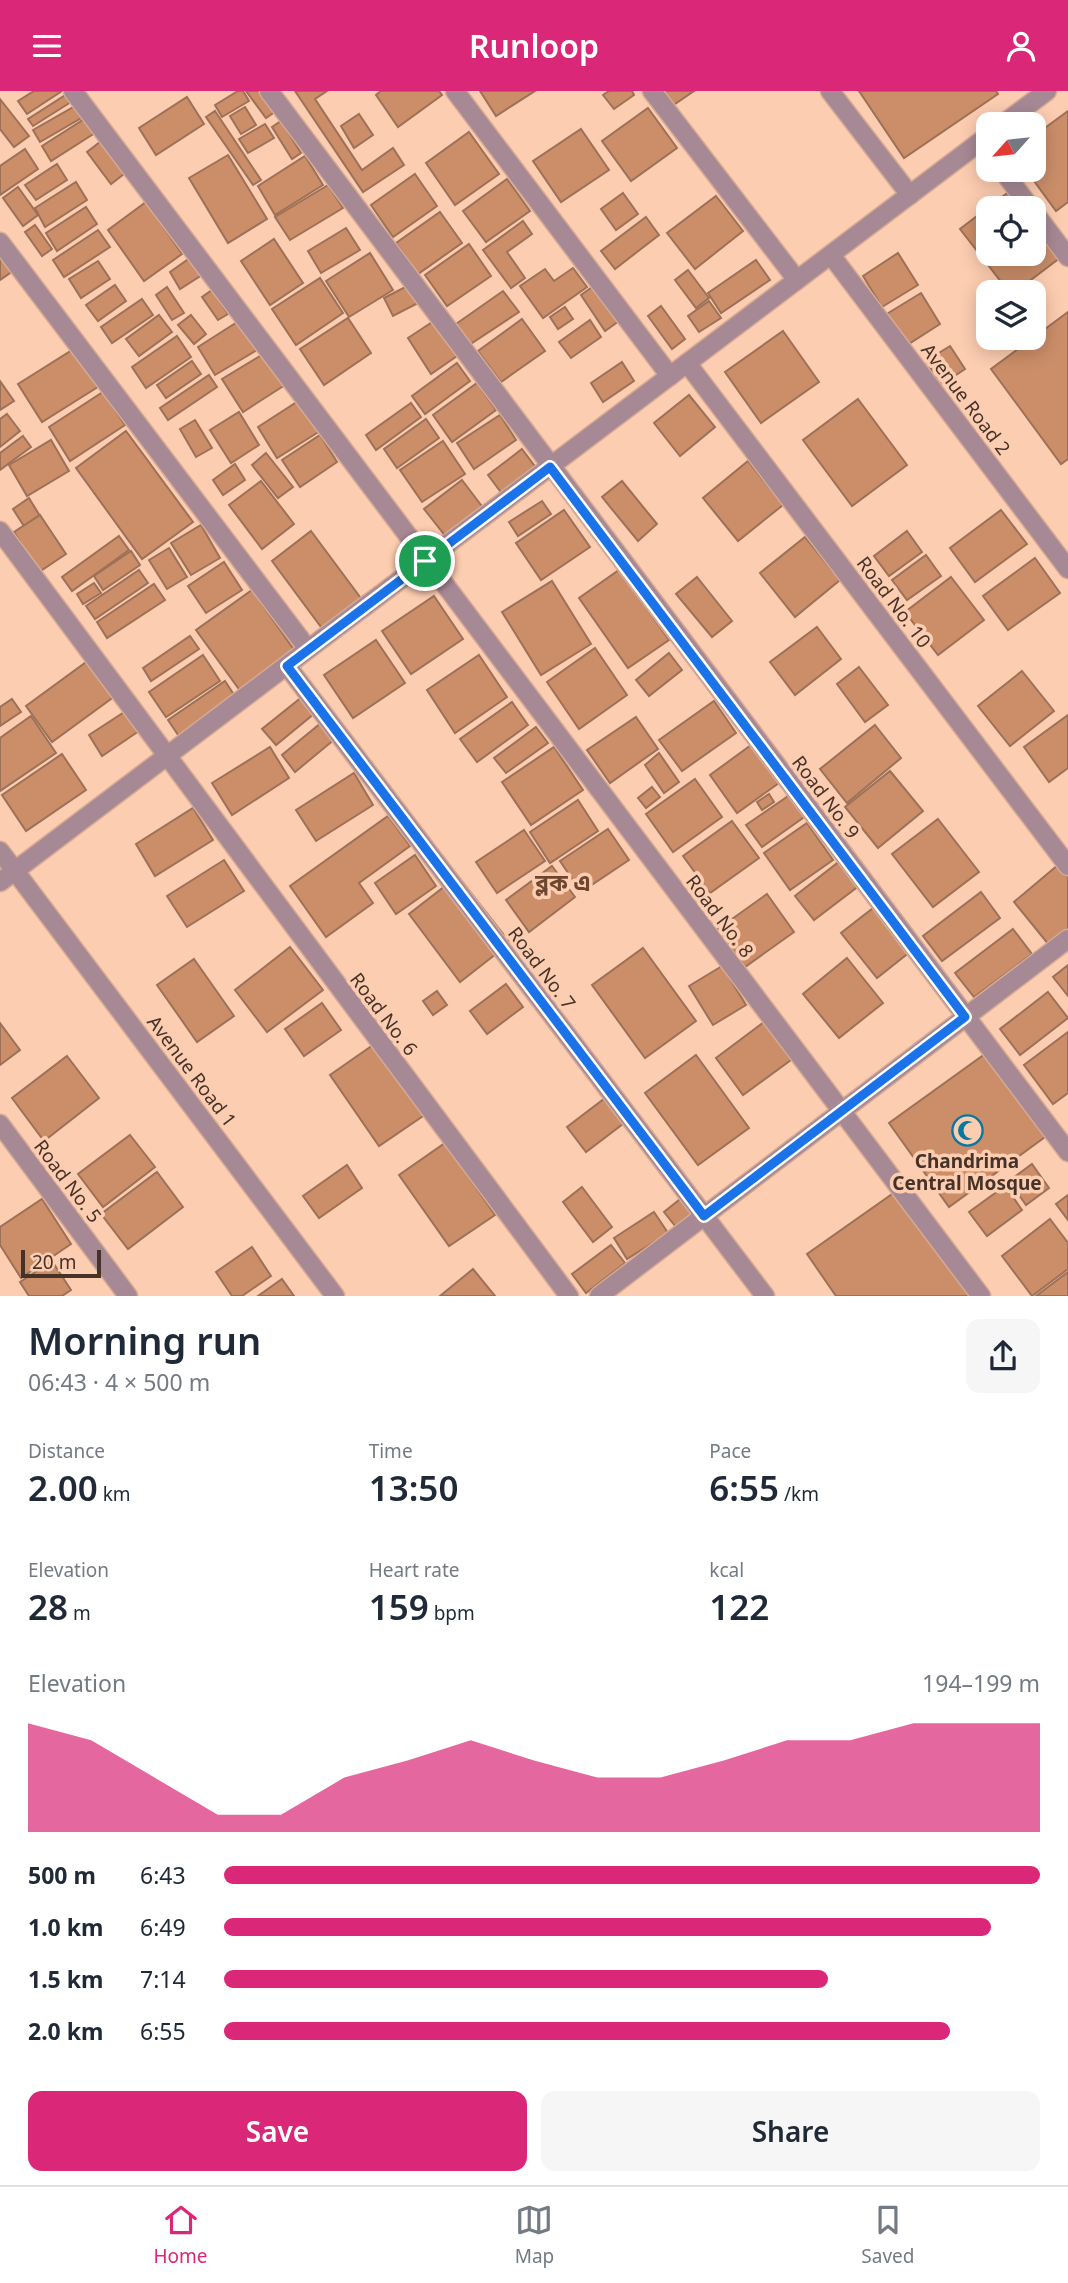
<!DOCTYPE html>
<html lang="en">
<head>
<meta charset="utf-8">
<style>
	:root { --surface:#fff; --page:#f6f6f7; --text:#1f2937; --muted:#747a83; --line:#e0e1e3; --accent:#db2777 }
	body { margin:0; font-family:"Noto Sans","Noto Sans Bengali",sans-serif; background:var(--page); color:var(--text); height:100vh; display:flex; flex-direction:column; font-size:26px; white-space:nowrap }
	* { box-sizing:border-box; margin:0 }
	p { font-size:23px; color:var(--muted) }
	.icon { flex:none; width:38px; height:38px; fill:none; stroke:currentColor; stroke-width:2; stroke-linecap:round; stroke-linejoin:round }
	.map { position:relative; height:1205px; overflow:hidden }
	.sheet { display:flex; flex-direction:column; background:var(--surface); flex:1 }
	.sheet>* { flex:none }
	.needle { width:46px; rotate:243deg }
	.fabs { position:absolute; left:976px; top:21px; display:grid; gap:14px }
	.fabs a { display:grid; place-items:center; width:70px; height:70px; border-radius:14px; background:var(--surface); box-shadow:0 4px 18px #0003; font-size:35px }
	.scale { position:absolute; left:21px; bottom:18px; width:80px; box-sizing:border-box; padding-left:7px; border:4px solid #453228; border-top:0; font-size:19px; line-height:24px; white-space:nowrap; color:#453228; -webkit-text-stroke:5px #fdcdb1; paint-order:stroke }
	.pin { position:absolute; display:grid; place-items:center; width:60px; height:60px; color:#fff; margin:-30px; border:4px solid #fff; border-radius:50%; box-shadow:0 2px 7px #0007 }
	.round { display:grid; place-items:center; flex:none; width:74px; height:74px; border-radius:14px; background:var(--page) }
	.overview { display:flex; align-items:center; justify-content:space-between; height:119px; padding:0 28px }
	h1 { font-size:38px; font-weight:600; line-height:52px }
	.metrics { display:grid; grid-template-columns:repeat(3,1fr); gap:10px; height:119px; padding:7px 28px }
	.metrics div { display:grid; align-content:center }
	.metrics b { font-size:35px; font-weight:600 }
	.metrics small { font-size:19px; font-weight:400 }
	.metrics p { font-size:19px }
	.chart { height:196px; padding:14px 28px }
	.chart p { display:flex; justify-content:space-between }
	.chart svg { width:100%; height:126px; margin-top:7px; fill:var(--accent); opacity:.7 }
	.cta { display:flex; gap:14px; margin-top:auto; padding:14px 28px }
	.cta a { flex:1; height:80px; border-radius:14px; background:var(--accent); color:#fff; font-size:28px; font-weight:600; line-height:80px; text-align:center }
	.cta a+a { background:var(--page); color:var(--text) }
	ul { padding:0 28px; list-style:none; font-size:23px }
	li { display:grid; grid-template-columns:112px 84px 1fr; align-items:center; height:52px }
	li i { height:18px; border-radius:9px; background:var(--accent) }
	header { display:flex; justify-content:space-between; align-items:center; height:91px; padding:0 28px; background:var(--accent); color:#fff; font-size:32px; font-weight:600 }
	.menu { display:flex; justify-content:space-around; align-items:center; height:98px; border-top:2px solid var(--line); background:var(--surface); font-size:19px; color:var(--muted) }
	.menu a { display:grid; justify-items:center; gap:4px }
	.menu .selected { color:var(--accent) }
	.map>svg:first-child { display:block }
	.building { fill:#cc8e69; stroke:#9d7158; stroke-width:2 }
	.lines { fill:none; stroke-linecap:round; stroke-linejoin:round }
	.minor-casing { stroke:#d5ab93; stroke-width:21 }
	.minor { stroke:#a78995; stroke-width:18 }
	.route-casing { stroke:#fff; stroke-width:14 }
	.route { stroke:#1a73e8; stroke-width:9 }
	.labels { text-anchor:middle; stroke-width:7; stroke-linejoin:round; paint-order:stroke }
	.street-label { font-size:19px; fill:#453228; stroke:#fdcdb1 }
	.poi-label { font-size:19px; font-weight:bold; fill:#453228; stroke:#fdcdb1 }
	.quarter-label { font-size:23px; font-weight:bold; fill:#6d462d; stroke:#fdcdb1 }
</style>
</head>
<body>
<header><svg class="icon" aria-label="menu" viewBox="0 0 24 24"><path d="M4 6h16M4 12h16M4 18h16"/></svg>Runloop<svg class="icon" aria-label="person" viewBox="0 0 24 24"><circle cx="12" cy="8" r="4"/><path d="M4 21q1-7 8-7t8 7"/></svg></header>
<div class="map">
<svg width="1068" height="1205" viewBox="0 0 1068 1205">
	<rect width="100%" height="100%" fill="#fdcdb1"/>
	<g class="building">
		<path d="M34 0H62L27 23 18 10Z"/>
		<path d="M238 0H243L249 10 222 26 215 14Z"/>
		<path d="M246 0H262L276 20 266 27Z"/>
		<path d="M295 0H327L315 8 362 79 393 57 404 74 363 101Z"/>
		<path d="M381 0H439L442 4 398 36 376 4Z"/>
		<path d="M480 0H535L496 25Z"/>
		<path d="M609 0H632L634 4 614 18 603 4Z"/>
		<path d="M662 0H694L672 15Z"/>
		<path d="M859 0H996L998 3 904 67Z"/>
		<path d="M67 3 71 11 33 35 28 28Z"/>
		<path d="M187 6 204 33 156 64 139 37Z"/>
		<path d="M0 8 29 45 14 56 0 38Z"/>
		<path d="M77 14 83 26 40 51 33 39Z"/>
		<path d="M245 16 256 34 241 43 230 25Z"/>
		<path d="M648 17 677 57 631 90 602 50Z"/>
		<path d="M215 20 261 89 253 94 206 26Z"/>
		<path d="M1068 20V111L1056 120 1026 79H1034V45Z"/>
		<path d="M359 23 373 44 354 57 341 35Z"/>
		<path d="M86 27 95 42 51 70 42 55Z"/>
		<path d="M281 30 301 62 292 68 272 36Z"/>
		<path d="M265 33 274 47 248 62 239 48Z"/>
		<path d="M581 38 609 79 561 111 533 70Z"/>
		<path d="M469 41 499 83 455 114 426 72Z"/>
		<path d="M100 51 124 83 111 93 87 61Z"/>
		<path d="M25 58 38 78 0 104V75Z"/>
		<path d="M228 64 267 128 228 152 189 87Z"/>
		<path d="M305 65 323 94 275 124 258 95Z"/>
		<path d="M57 73 67 89 36 109 25 94Z"/>
		<path d="M415 83 437 115 393 146 371 114Z"/>
		<path d="M507 88 530 120 486 151 463 120Z"/>
		<path d="M76 91 87 109 45 136 35 117Z"/>
		<path d="M328 94 343 117 290 149 275 126Z"/>
		<path d="M18 96 38 124 23 135 3 107Z"/>
		<path d="M1010 100 1023 117H989V163H1034V132L1061 166 1015 201H1009L960 138Z"/>
		<path d="M623 102 638 123 616 139 601 118Z"/>
		<path d="M716 105 743 140 695 178 667 142Z"/>
		<path d="M146 111 182 163 144 190 108 139Z"/>
		<path d="M86 116 97 133 57 160 46 142Z"/>
		<path d="M440 121 462 152 418 183 396 152Z"/>
		<path d="M646 126 659 144 615 178 601 160Z"/>
		<path d="M523 130 532 143 507 161 525 187 511 197 483 159Z"/>
		<path d="M35 134 52 158 42 165 25 141Z"/>
		<path d="M346 137 360 159 321 182 308 160Z"/>
		<path d="M98 139 110 156 64 186 53 169Z"/>
		<path d="M274 148 303 192 270 214 241 170Z"/>
		<path d="M469 153 491 185 447 215 425 184Z"/>
		<path d="M370 162 393 199 349 226 326 190Z"/>
		<path d="M898 162 918 194 882 216 863 185Z"/>
		<path d="M0 165 13 180 0 189Z"/>
		<path d="M190 167 202 184 180 198 170 181Z"/>
		<path d="M756 169 770 189 721 222 708 202Z"/>
		<path d="M98 170 110 188 81 207 69 188Z"/>
		<path d="M573 177 587 196 543 227 520 195 545 178 554 190Z"/>
		<path d="M688 179 709 207 696 217 675 189Z"/>
		<path d="M320 187 343 222 296 254 272 218Z"/>
		<path d="M115 194 126 210 98 230 86 214Z"/>
		<path d="M409 194 418 212 393 225 384 207Z"/>
		<path d="M595 194 619 230 605 240 581 204Z"/>
		<path d="M167 196 184 222 172 229 156 204Z"/>
		<path d="M212 199 228 223 218 229 202 206Z"/>
		<path d="M503 200 519 221 469 254 456 233Z"/>
		<path d="M921 202 940 233 904 256 885 224Z"/>
		<path d="M142 208 153 224 112 252 101 236Z"/>
		<path d="M709 210 721 227 699 241 688 225Z"/>
		<path d="M661 215 685 248 672 258 648 225Z"/>
		<path d="M565 216 573 228 558 238 550 226Z"/>
		<path d="M1068 221V368L1061 373 991 278Z"/>
		<path d="M159 224 172 241 139 265 126 248Z"/>
		<path d="M191 224 206 243 194 253 178 234Z"/>
		<path d="M348 227 371 262 324 294 300 258Z"/>
		<path d="M522 228 545 260 501 291 478 260Z"/>
		<path d="M590 229 601 246 571 267 559 251Z"/>
		<path d="M239 230 257 259 215 284 198 256Z"/>
		<path d="M434 230 457 265 431 283 408 247Z"/>
		<path d="M783 240 819 291 761 332 725 281Z"/>
		<path d="M177 245 191 266 146 297 132 276Z"/>
		<path d="M950 255 965 278 941 294 926 270Z"/>
		<path d="M77 256 101 294 42 331 18 293Z"/>
		<path d="M265 262 285 294 243 321 222 288Z"/>
		<path d="M192 270 201 283 166 307 157 294Z"/>
		<path d="M622 271 634 290 603 311 591 292Z"/>
		<path d="M457 272 470 290 425 323 412 305Z"/>
		<path d="M209 284 217 296 168 329 160 317Z"/>
		<path d="M0 290 14 310 0 319Z"/>
		<path d="M477 292 496 319 452 351 433 324Z"/>
		<path d="M103 301 125 334 70 370 49 336Z"/>
		<path d="M689 304 715 336 680 365 654 332Z"/>
		<path d="M858 308 907 374 852 415 803 349Z"/>
		<path d="M300 309 320 340 277 367 258 336Z"/>
		<path d="M411 312 421 326 376 359 366 344Z"/>
		<path d="M239 321 259 354 231 372 210 339Z"/>
		<path d="M7 323 20 340 0 356V328Z"/>
		<path d="M500 324 516 349 474 378 457 352Z"/>
		<path d="M426 328 439 347 397 377 384 358Z"/>
		<path d="M195 329 212 357 196 366 180 338Z"/>
		<path d="M126 340 193 431 142 468 76 377Z"/>
		<path d="M320 344 337 371 300 396 282 369Z"/>
		<path d="M23 345 31 356 0 379V362Z"/>
		<path d="M51 349 69 380 27 405 9 374Z"/>
		<path d="M443 350 465 383 422 411 400 379Z"/>
		<path d="M522 358 537 378 503 404 488 384Z"/>
		<path d="M266 362 293 396 278 407 252 374Z"/>
		<path d="M748 370 783 414 738 450 703 407Z"/>
		<path d="M235 373 245 389 223 404 213 389Z"/>
		<path d="M462 389 484 418 447 447 424 418Z"/>
		<path d="M261 390 294 433 262 458 229 414Z"/>
		<path d="M622 390 657 433 638 450 602 406Z"/>
		<path d="M29 407 43 430 27 440 13 418Z"/>
		<path d="M542 410 551 423 518 445 509 431Z"/>
		<path d="M564 419 590 456 541 489 516 452Z"/>
		<path d="M1001 419 1027 453 975 491 950 457Z"/>
		<path d="M40 424 66 463 39 481 14 441Z"/>
		<path d="M201 434 220 467 191 484 171 452Z"/>
		<path d="M311 440 363 510 324 540 272 470Z"/>
		<path d="M907 440 922 461 889 485 874 465Z"/>
		<path d="M119 445 129 459 72 500 62 486Z"/>
		<path d="M805 446 840 489 795 526 760 482Z"/>
		<path d="M169 457 187 486 167 498 149 469Z"/>
		<path d="M131 460 140 474 103 499 94 485Z"/>
		<path d="M926 464 941 485 907 509 892 489Z"/>
		<path d="M1035 467 1060 502 1008 539 983 505Z"/>
		<path d="M224 471 242 499 206 522 188 495Z"/>
		<path d="M139 479 148 492 95 528 86 515Z"/>
		<path d="M619 479 669 549 628 577 579 507Z"/>
		<path d="M697 486 732 530 712 546 676 503Z"/>
		<path d="M951 486 984 529 938 564 905 521Z"/>
		<path d="M552 490 591 553 541 584 502 521Z"/>
		<path d="M94 492 101 502 83 513 77 503Z"/>
		<path d="M154 493 165 509 107 547 97 531Z"/>
		<path d="M252 499 299 566 244 605 196 539Z"/>
		<path d="M434 505 463 548 411 583 382 540Z"/>
		<path d="M817 536 841 568 795 604 770 571Z"/>
		<path d="M190 545 199 558 151 590 143 577Z"/>
		<path d="M376 549 405 592 353 627 324 584Z"/>
		<path d="M595 557 627 604 579 638 547 591Z"/>
		<path d="M669 562 682 579 649 605 636 589Z"/>
		<path d="M203 564 220 590 166 626 149 601Z"/>
		<path d="M479 564 507 606 455 642 427 599Z"/>
		<path d="M89 569 115 605 52 651 26 615Z"/>
		<path d="M859 576 888 614 865 631 837 593Z"/>
		<path d="M1022 580 1054 620 1010 655 978 615Z"/>
		<path d="M225 590 242 616 185 654 168 629Z"/>
		<path d="M302 606 315 622 276 654 262 638Z"/>
		<path d="M12 608 21 621 0 635V616Z"/>
		<path d="M714 610 736 642 682 680 659 649Z"/>
		<path d="M512 611 528 634 477 671 460 648Z"/>
		<path d="M126 620 139 640 102 665 89 644Z"/>
		<path d="M1068 624V677L1049 691 1024 656Z"/>
		<path d="M31 625 56 662 0 700V647Z"/>
		<path d="M636 626 658 658 610 692 587 659Z"/>
		<path d="M321 632 335 648 295 681 282 664Z"/>
		<path d="M875 634 901 667 847 712 820 678Z"/>
		<path d="M536 636 548 652 506 682 494 667Z"/>
		<path d="M758 649 786 687 737 722 710 684Z"/>
		<path d="M270 656 289 687 232 724 212 692Z"/>
		<path d="M554 656 583 699 531 734 502 691Z"/>
		<path d="M659 662 679 691 664 702 645 674Z"/>
		<path d="M62 663 86 699 26 740 2 704Z"/>
		<path d="M890 680 923 720 878 757 845 716Z"/>
		<path d="M354 682 373 714 316 750 296 719Z"/>
		<path d="M695 688 722 726 673 761 646 723Z"/>
		<path d="M652 696 660 706 646 717 638 707Z"/>
		<path d="M769 703 774 711 762 719 757 711Z"/>
		<path d="M791 703 807 724 762 756 746 734Z"/>
		<path d="M578 709 598 740 550 772 530 741Z"/>
		<path d="M193 717 213 749 155 785 136 753Z"/>
		<path d="M388 725 410 755 359 792 373 812 326 846 290 795Z"/>
		<path d="M938 728 979 781 933 816 892 763Z"/>
		<path d="M732 730 759 767 710 802 683 765Z"/>
		<path d="M807 732 833 769 790 799 764 762Z"/>
		<path d="M608 738 629 769 581 801 560 770Z"/>
		<path d="M524 739 545 770 497 802 476 771Z"/>
		<path d="M415 764 436 795 396 823 375 792Z"/>
		<path d="M845 766 864 791 814 829 795 805Z"/>
		<path d="M224 769 244 800 187 836 167 805Z"/>
		<path d="M1058 774 1068 786V839L1049 854 1014 811Z"/>
		<path d="M552 775 575 806 529 841 506 809Z"/>
		<path d="M458 785 510 852 460 891 409 823Z"/>
		<path d="M981 801 1000 827 942 870 923 845Z"/>
		<path d="M767 803 794 841 745 876 718 838Z"/>
		<path d="M886 807 921 852 877 887 841 842Z"/>
		<path d="M1013 838 1032 863 974 906 955 882Z"/>
		<path d="M290 856 323 899 267 941 235 899Z"/>
		<path d="M643 857 696 930 645 967 592 894Z"/>
		<path d="M847 867 883 912 839 947 803 903Z"/>
		<path d="M194 868 234 925 197 951 157 894Z"/>
		<path d="M1068 874V905L1053 886Z"/>
		<path d="M722 875 746 914 713 934 689 895Z"/>
		<path d="M506 893 523 916 487 943 470 920Z"/>
		<path d="M437 900 447 914 433 924 423 910Z"/>
		<path d="M1048 901 1068 927 1020 964 1000 938Z"/>
		<path d="M322 912 341 939 304 965 285 938Z"/>
		<path d="M764 931 791 969 743 1004 716 967Z"/>
		<path d="M0 932 20 959 0 974Z"/>
		<path d="M1068 941V1002L1053 1013 1024 974Z"/>
		<path d="M376 952 426 1023 379 1055 330 984Z"/>
		<path d="M985 963 1045 1046 949 1116 889 1032Z"/>
		<path d="M696 964 749 1037 698 1074 645 1002Z"/>
		<path d="M67 965 99 1007 44 1050 12 1007Z"/>
		<path d="M617 998 636 1023 586 1061 567 1036Z"/>
		<path d="M130 1044 155 1076 103 1116 78 1083Z"/>
		<path d="M445 1052 495 1124 449 1155 399 1084Z"/>
		<path d="M1032 1073 1049 1097 1026 1114 1009 1090Z"/>
		<path d="M347 1074 362 1097 319 1127 303 1105Z"/>
		<path d="M157 1081 183 1116 128 1158 101 1123Z"/>
		<path d="M905 1094 982 1205H836L807 1163Z"/>
		<path d="M1005 1095 1022 1119 987 1145 969 1121Z"/>
		<path d="M582 1096 612 1136 593 1151 563 1111Z"/>
		<path d="M1068 1104V1129L1056 1113Z"/>
		<path d="M684 1105 696 1120 676 1136 664 1121Z"/>
		<path d="M42 1108 71 1153 21 1187 0 1154V1136Z"/>
		<path d="M654 1121 668 1142 627 1168 614 1147Z"/>
		<path d="M1050 1128 1068 1152V1178L1032 1205 1002 1165Z"/>
		<path d="M611 1154 625 1172 586 1202 572 1183Z"/>
		<path d="M252 1156 271 1185 242 1205H232L216 1181Z"/>
		<path d="M52 1170 71 1199 62 1205H29L20 1191Z"/>
		<path d="M473 1178 495 1205H440Z"/>
		<path d="M1068 1181V1205H1036Z"/>
		<path d="M282 1188 294 1205H258Z"/>
	</g>
	<g class="lines">
		<defs>
			<g id="minor">
				<path d="M73 0 981 1205"/>
				<path d="M269 0 1068 1061"/>
				<path d="M455 0 670 285"/>
				<path d="M652 0 797 189"/>
				<path d="M830 0 910 104"/>
				<path d="M1003 33 1047 0"/>
				<path d="M1002 79 1031 117"/>
				<path d="M1034 121 1068 166"/>
				<path d="M0 151 308 558"/>
				<path d="M831 164 1068 478"/>
				<path d="M687 272 1068 775"/>
				<path d="M0 440 569 1205"/>
				<path d="M287 575 765 1205"/>
				<path d="M0 760 335 1205"/>
				<path d="M0 791 989 44"/>
				<path d="M0 1033 128 1205"/>
				<path d="M599 1205 1068 848"/>
			</g>
		</defs>
		<use href="#minor" class="minor-casing"/>
		<use href="#minor" class="minor"/>
	</g>
	<g class="lines">
		<defs>
			<path id="route" d="M550 376 965 926 704 1125 287 575Z"/>
		</defs>
		<use href="#route" class="route-casing"/>
		<use href="#route" class="route"/>
	</g>
	<defs>
		<symbol id="mosque-ring" viewBox="-11 -11 22 22"><circle r="9.5" fill="#fdcdb1" stroke="#0679a2" stroke-width="1.5"/><path d="M3.5-4.9A6 6 0 1 0 3.5 4.9A5 5 0 1 1 3.5-4.9Z" fill="#0679a2"/></symbol>
	</defs>
	<g fill-rule="evenodd">
		<use href="#mosque-ring" x="950" y="1022" width="35" height="35"/>
	</g>
	<g class="labels">
		<g class="street-label">
			<text transform="translate(966 308) rotate(53)" y="7">Avenue Road 2</text>
			<text transform="translate(894 511) rotate(53)" y="7">Road No. 10</text>
			<text transform="translate(826 706) rotate(53)" y="7">Road No. 9</text>
			<text transform="translate(720 825) rotate(53)" y="7">Road No. 8</text>
			<text transform="translate(542 877) rotate(53)" y="7">Road No. 7</text>
			<text transform="translate(384 923) rotate(53)" y="7">Road No. 6</text>
			<text transform="translate(192 980) rotate(53)" y="7">Avenue Road 1</text>
			<text transform="translate(68 1090) rotate(53)" y="7">Road No. 5</text>
		</g>
		<g class="poi-label">
			<text x="967" y="1077">Chandrima<tspan x="967" dy="22">Central Mosque</tspan></text>
		</g>
		<g class="quarter-label">
			<text x="563" y="800">ব্লক এ</text>
		</g>
	</g>
</svg>
<div class="fabs">
<a><svg class="needle" viewBox="-14 -14 28 28"><path d="M0-13l5 13h-10z" fill="#e53935"/><path d="M0 13l5-13h-10z" fill="#747a83"/></svg></a>
<a><svg class="icon" aria-label="locate" viewBox="0 0 24 24"><circle cx="12" cy="12" r="6"/><path d="M12 2v4M12 18v4M2 12h4M18 12h4"/></svg></a>
<a><svg class="icon" aria-label="layers" viewBox="0 0 24 24"><path d="M12 4l9 5-9 5-9-5zM3 14l9 5 9-5"/></svg></a>
</div>
<div class="scale">20 m</div>
<div class="pin" style="left:425px;top:470px;background:#1e9e55"><svg class="icon" aria-label="arrive" viewBox="0 0 24 24"><path d="M6 21V4h12l-3 4 3 4H6"/></svg></div>
</div>
<section class="sheet">
<div class="overview"><div><h1>Morning run</h1><p>06:43 · 4 × 500 m</p></div><a class="round"><svg class="icon" aria-label="share" viewBox="0 0 24 24"><path d="M12 15V3M7 8l5-5 5 5M5 13v7h14v-7"/></svg></a></div>
<div class="metrics">
<div><p>Distance</p><b>2.00<small> km</small></b></div>
<div><p>Time</p><b>13:50</b></div>
<div><p>Pace</p><b>6:55<small> /km</small></b></div>
</div>
<div class="metrics">
<div><p>Elevation</p><b>28<small> m</small></b></div>
<div><p>Heart rate</p><b>159<small> bpm</small></b></div>
<div><p>kcal</p><b>122</b></div>
</div>
<div class="chart"><p><span>Elevation</span>194–199 m</p>
<svg viewBox="0 0 160 44" preserveAspectRatio="none"><path d="M0 44V6L10 12L20 25L30 38L40 38L50 25L60 19L70 12L80 19L90 25L100 25L110 19L120 12L130 12L140 6L150 6L160 6V44z"/></svg>
</div>
<ul>
<li><b>500 m</b>6:43<i style="width:100%"></i></li>
<li><b>1.0 km</b>6:49<i style="width:94%"></i></li>
<li><b>1.5 km</b>7:14<i style="width:74%"></i></li>
<li><b>2.0 km</b>6:55<i style="width:89%"></i></li>
</ul>
<div class="cta"><a>Save</a><a>Share</a></div>
</section>
<nav class="menu">
<a class="selected"><svg class="icon" aria-label="home" viewBox="0 0 24 24"><path d="M3 11l9-7 9 7M6 9v11h12V9"/></svg>Home</a>
<a><svg class="icon" aria-label="map" viewBox="0 0 24 24"><path d="M3 6l6-2 6 2 6-2v14l-6 2-6-2-6 2zM9 4v14M15 6v14"/></svg>Map</a>
<a><svg class="icon" aria-label="saved" viewBox="0 0 24 24"><path d="M7 4h10v16l-5-4-5 4z"/></svg>Saved</a>
</nav>
</body>
</html>
